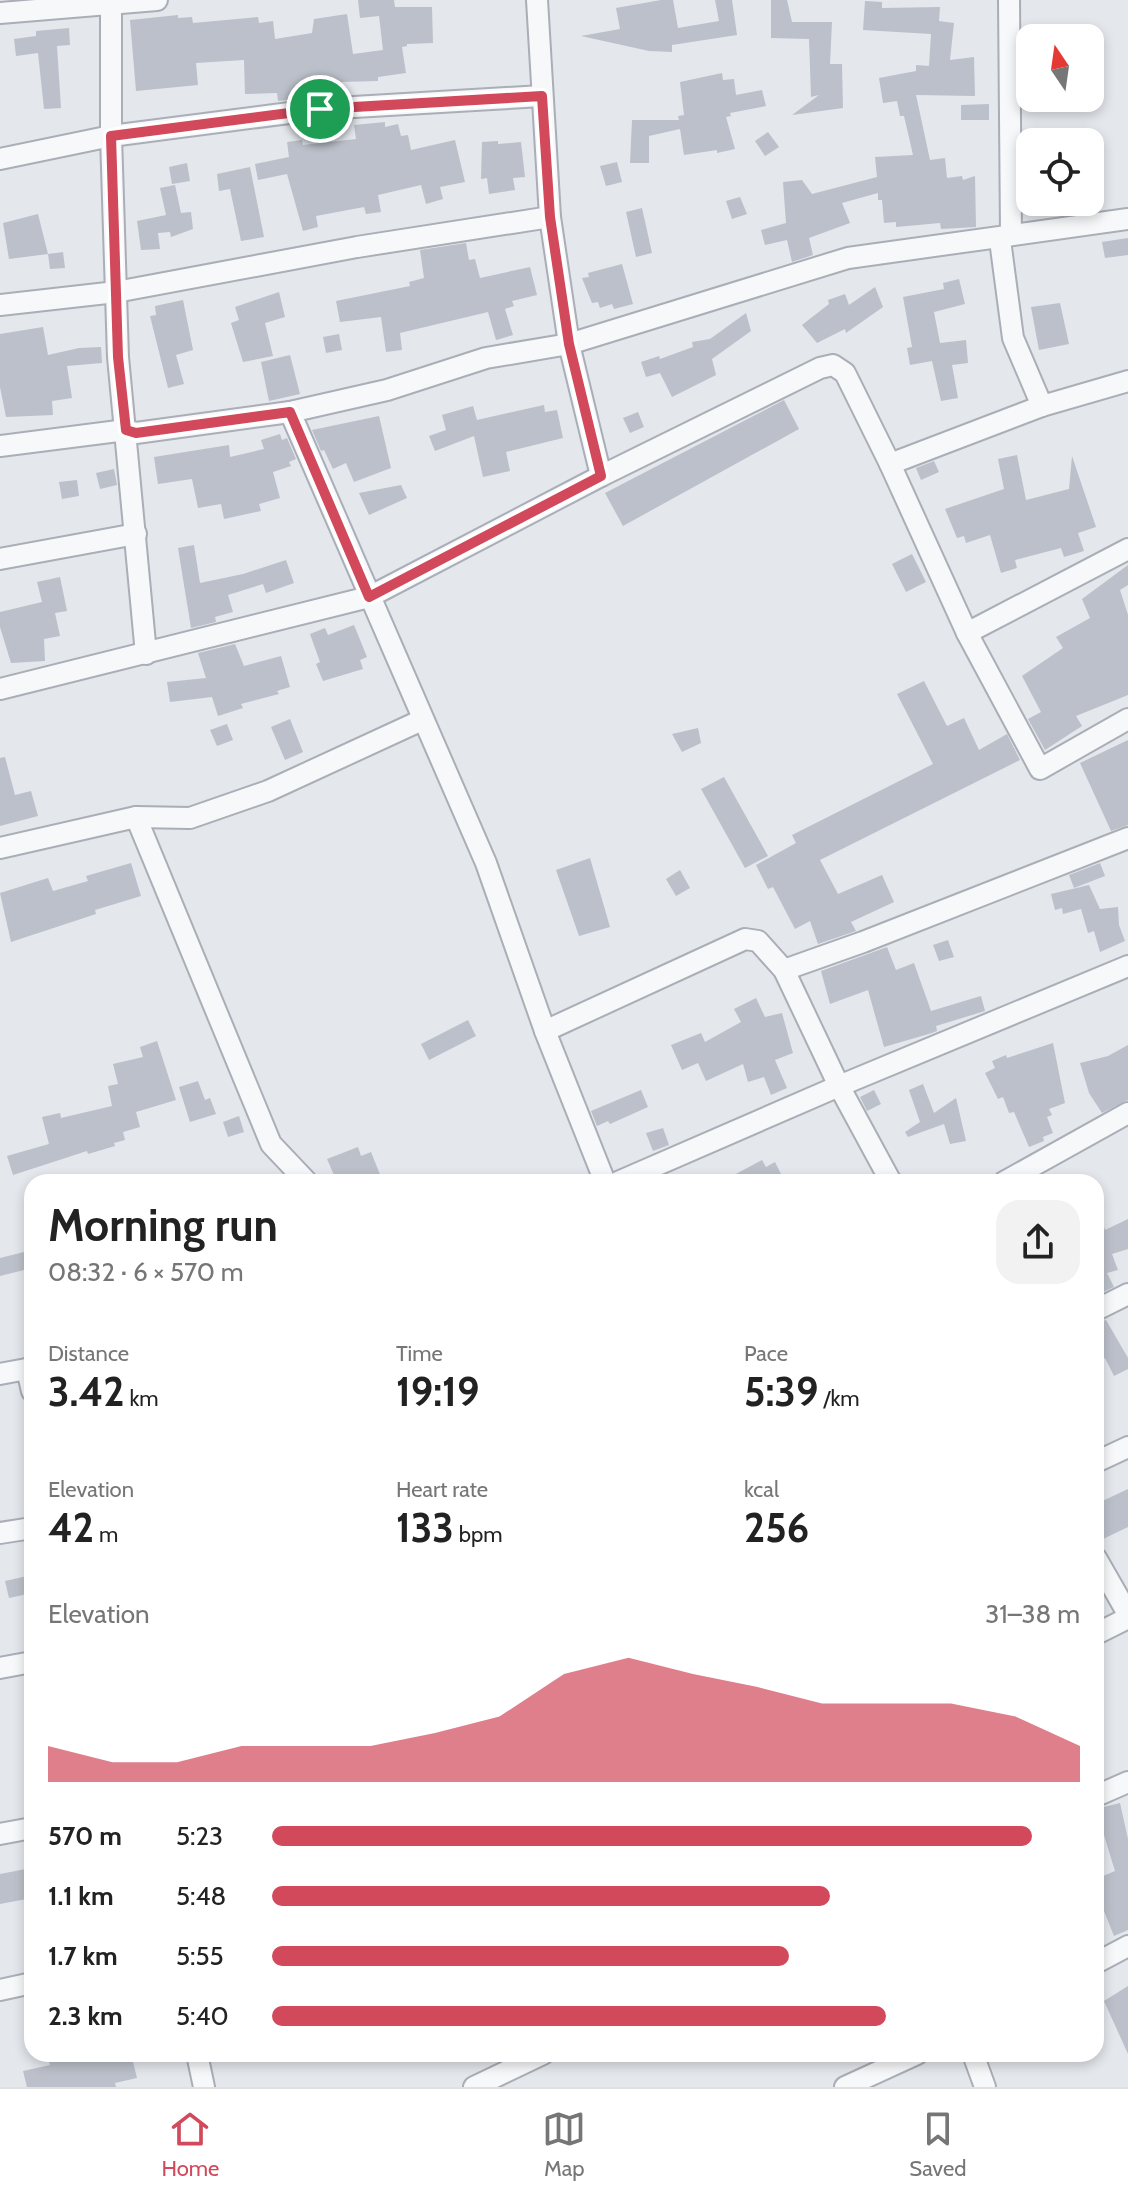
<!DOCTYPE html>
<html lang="en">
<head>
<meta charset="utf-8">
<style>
	:root { --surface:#fff; --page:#f2f2f2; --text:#222; --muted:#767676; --line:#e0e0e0; --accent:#d1495b }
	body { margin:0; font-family:Cabin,sans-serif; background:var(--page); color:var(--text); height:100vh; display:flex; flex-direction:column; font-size:30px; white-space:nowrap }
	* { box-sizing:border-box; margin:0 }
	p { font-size:26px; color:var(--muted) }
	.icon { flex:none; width:44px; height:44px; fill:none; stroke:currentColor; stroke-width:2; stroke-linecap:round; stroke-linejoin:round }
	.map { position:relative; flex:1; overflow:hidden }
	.details { position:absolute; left:24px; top:1174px; width:1080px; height:888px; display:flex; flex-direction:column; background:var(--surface); border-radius:24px; box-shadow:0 4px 12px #0003 }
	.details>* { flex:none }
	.needle { width:52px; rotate:347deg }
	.controls { position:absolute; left:1016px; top:24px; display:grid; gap:16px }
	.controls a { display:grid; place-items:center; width:88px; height:88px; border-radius:16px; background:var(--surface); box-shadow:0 4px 12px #0003; font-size:40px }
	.pin { position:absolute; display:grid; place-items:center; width:68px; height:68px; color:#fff; margin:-34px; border:4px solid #fff; border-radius:50%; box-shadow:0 2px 8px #0007 }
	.round { display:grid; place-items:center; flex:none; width:84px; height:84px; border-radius:24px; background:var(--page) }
	.headline { display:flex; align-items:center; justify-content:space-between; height:136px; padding:0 24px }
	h1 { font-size:44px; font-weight:700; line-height:60px }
	.figures { display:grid; grid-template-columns:repeat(3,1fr); gap:12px; height:136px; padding:8px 24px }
	.figures div { display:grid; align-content:center }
	.figures b { font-size:40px; font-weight:700 }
	.figures small { font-size:22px; font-weight:400 }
	.figures p { font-size:22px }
	.chart { height:224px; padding:16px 24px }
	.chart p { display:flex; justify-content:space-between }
	.chart svg { width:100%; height:144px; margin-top:8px; fill:var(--accent); opacity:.7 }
	ul { padding:0 24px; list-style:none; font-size:26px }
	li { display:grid; grid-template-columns:128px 96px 1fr; align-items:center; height:60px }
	li i { height:20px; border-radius:10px; background:var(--accent) }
	.tabs { display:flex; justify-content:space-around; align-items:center; height:112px; border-top:2px solid var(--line); background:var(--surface); font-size:22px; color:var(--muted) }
	.tabs a { display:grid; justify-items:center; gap:4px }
	.tabs .selected { color:var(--accent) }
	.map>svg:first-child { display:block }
	.building { fill:#bbc0ca }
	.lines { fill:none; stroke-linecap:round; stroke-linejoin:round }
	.minor-casing { stroke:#a9aeb7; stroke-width:24 }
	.minor { stroke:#f7f8fa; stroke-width:20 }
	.route-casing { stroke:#fff; stroke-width:16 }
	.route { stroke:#d1495b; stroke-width:10 }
</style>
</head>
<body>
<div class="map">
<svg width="1128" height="2087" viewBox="0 0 1128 2087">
	<rect width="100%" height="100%" fill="#e4e7ec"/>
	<g class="building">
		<path d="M358 0H394L395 7H432L433 43 407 44V46L402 47 406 73 378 77V81L302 83 303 98 278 101 277 93 245 94 244 60 196 63 198 85 136 91 130 20 178 15V18L192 17 193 23 258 17 259 23 273 21 275 39 312 33 314 19 347 14 353 54 383 50 379 16 360 18Z"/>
		<path d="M661 0H673L678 28 719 21 715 0H732L737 35 672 45V52L649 51 581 36 620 29 616 8Z"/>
		<path d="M771 0H787L792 22H832L830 64H842L843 108 792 115 819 95 811 97 809 39 771 38Z"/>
		<path d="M865 1 882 2V8L940 7 939 21 954 23 950 60 974 57 975 96 916 95 930 160 945 158 947 178 962 176 963 180 975 176 976 227 941 229 940 223 896 227V222L884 223 882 200H878V193L842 203 850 223 809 238 813 255 792 262 787 240 765 245 761 230 786 223 783 182 802 180 812 194 877 177 875 157 913 155 904 116H900L897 101 883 103 879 78 916 71V65L929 66 931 34 863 30Z"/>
		<path d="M69 28 70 45 57 46 61 108 44 109 38 53 16 56 14 39 36 36V31Z"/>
		<path d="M722 73 723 80 734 79 736 95 762 90 766 106 730 113 731 116 726 117 735 149 717 153V150L684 155 680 129 649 136V163H630L632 120H679L678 116 684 115 680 82Z"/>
		<path d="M989 104V120H961V105Z"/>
		<path d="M385 122V127L398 124 401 136 408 135 411 150 455 140 465 182 440 187 443 199 426 204 421 185 378 195 381 212 366 214 364 207 316 216 318 227 303 231 287 174 258 180 255 164 289 157 287 142 302 140 303 145 356 139 354 125Z"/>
		<path d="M768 132 779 147 765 156 755 141Z"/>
		<path d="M498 141V144L521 142 525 177 513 178 515 190 489 194 487 178 481 179 482 142Z"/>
		<path d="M617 162 622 182 606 186 600 166Z"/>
		<path d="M187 163 190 181 172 184 169 167Z"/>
		<path d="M250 167 264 237 241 241 230 189 219 191 217 174Z"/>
		<path d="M175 185 181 213 191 212 193 229 171 237 170 232 158 233 160 249 141 250 137 221 166 215 160 188Z"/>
		<path d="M740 197 747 214 732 219 726 201Z"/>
		<path d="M642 208 652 253 636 257 626 212Z"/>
		<path d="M38 214 48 254 9 259 3 223Z"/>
		<path d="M1128 238V255L1105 258 1102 242Z"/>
		<path d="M466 243 469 260 475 259 480 278 530 267 537 295 512 301 514 306 505 309 513 335 496 340 488 312 400 333 402 350 386 352 381 317 340 322 336 301 410 286 409 282 424 278 420 250Z"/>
		<path d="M63 252 65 268 50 269 48 254Z"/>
		<path d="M622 264 633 304 614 309 612 304 600 308 598 302 592 303 582 278 589 277 588 273Z"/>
		<path d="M959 279 965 304 934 312 940 343 966 340 968 363 952 365 958 398 941 401 932 361 910 365 907 348 912 347 903 297 944 289 943 283Z"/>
		<path d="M875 287 883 307 846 333 845 329 817 343 802 325 829 304 828 300 845 294 849 305Z"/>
		<path d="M279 292 285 317 265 323 273 356 243 362 231 323 239 320 235 307Z"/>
		<path d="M183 300 193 350 176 355 184 384 168 388 150 316 156 315 155 306Z"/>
		<path d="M1060 303 1069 344 1039 350 1031 307Z"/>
		<path d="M746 313 751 331 712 359 716 375 672 397 660 373 646 377 641 362 659 356 660 359 693 347 692 342 710 339Z"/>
		<path d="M43 327 48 355 79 348 101 347 102 363 67 366 72 398 52 401 53 415 6 417 0 387V334Z"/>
		<path d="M339 334 342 350 326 353 323 337Z"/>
		<path d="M290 355 300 394 269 401 261 362Z"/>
		<path d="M784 400 799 429 623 526 605 493Z"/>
		<path d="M544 405 545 412 557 410 563 438 506 452 510 471 483 477 474 436 435 451 429 436 446 430 442 415 473 406 477 420Z"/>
		<path d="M638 412 644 427 630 433 623 418Z"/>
		<path d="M379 416 391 468 354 482 346 463 333 469 324 450 321 451 312 430Z"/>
		<path d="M280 434 282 440 287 438 296 459 289 462 291 466 273 472 280 498 259 504 261 511 224 519 221 504 198 508 192 479 158 484 154 457 229 445 230 457 264 449 261 440Z"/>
		<path d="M1017 455 1026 500 1069 489 1072 456 1096 527 1078 533 1084 551 1064 557 1061 548 1015 560 1017 568 1001 573 990 535 966 543 964 536 957 538 945 509 1004 489 998 459Z"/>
		<path d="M934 461 939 472 921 480 916 468Z"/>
		<path d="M114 469 117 485 100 489 96 473Z"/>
		<path d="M77 480 79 496 62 499 59 482Z"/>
		<path d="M401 485 407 498 369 515 359 493Z"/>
		<path d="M194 545 200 583 243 574 286 560 294 583 266 593 263 584 228 595 233 612 215 617 216 622 191 628 178 548Z"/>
		<path d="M912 554 926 582 906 592 892 564Z"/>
		<path d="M1128 565V585L1120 590 1128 615V695L1076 716 1082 726 1045 750 1028 719 1041 712 1022 676 1063 648 1056 637 1090 618 1082 599Z"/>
		<path d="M60 577 67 611 55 613 60 636 44 639 45 661 11 663 0 627V612L42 602 37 582Z"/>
		<path d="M354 625 367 657 360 660 363 669 323 681 316 664 320 662 310 634 325 628 328 635Z"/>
		<path d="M235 644 244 666 281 656 290 687 277 691 279 694 241 704 243 708 218 716 212 697 170 702 167 682 206 678 198 653Z"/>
		<path d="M924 681 947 726 964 718 979 750 1007 734 1020 760 820 860 838 894 882 875 894 902 851 922 856 931 818 944 810 921 795 929 773 887 768 889 756 865 796 843 792 835 933 764 897 694Z"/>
		<path d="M290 719 303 752 285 760 271 727Z"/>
		<path d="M227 724 233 740 217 746 210 730Z"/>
		<path d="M698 728 701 743 682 752 672 734Z"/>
		<path d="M1128 740V825L1111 831 1080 763Z"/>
		<path d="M5 757 15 795 31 791 38 816 0 826V758Z"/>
		<path d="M724 777 768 856 745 868 701 789Z"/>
		<path d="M590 858 610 927 579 936 556 870Z"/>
		<path d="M131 863 141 896 95 910 96 914 11 942 0 893 48 878 53 891 88 881 86 876Z"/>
		<path d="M1100 863 1105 876 1074 888 1069 875Z"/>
		<path d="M680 870 690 888 676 896 666 879Z"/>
		<path d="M1089 885 1100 909 1118 907 1119 925 1125 941 1100 952 1094 931 1088 933 1081 909 1063 914 1062 908 1055 910 1051 894Z"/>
		<path d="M948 940 954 957 939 961 933 945Z"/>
		<path d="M887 947 896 970 914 963 931 1011 981 996 985 1011 936 1026 937 1031 932 1033 884 1047 868 990 830 1004 821 971Z"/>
		<path d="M756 998 765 1017 782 1013 793 1053 775 1060 787 1088 771 1095 764 1077 748 1082 743 1064 706 1081 698 1063 682 1070 671 1045 701 1033 705 1042 741 1022 734 1009Z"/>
		<path d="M468 1020 476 1036 429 1060 421 1044Z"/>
		<path d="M157 1041 176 1100 136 1112 140 1127 123 1132 125 1140 114 1143 115 1146 88 1154 87 1151 13 1175 7 1156 49 1144 42 1117 60 1113 61 1118 112 1106 108 1086 118 1084 113 1064 143 1057 140 1047Z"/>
		<path d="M1053 1043 1065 1103 1049 1109 1052 1115 1047 1117 1053 1133 1043 1137 1044 1141 1029 1147 1014 1112 1009 1113 1003 1097 998 1099 985 1073 995 1068 992 1061 1006 1055 1007 1058Z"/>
		<path d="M1128 1045V1100L1102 1113 1089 1093 1080 1063 1108 1056Z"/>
		<path d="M198 1081 205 1100 210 1098 216 1114 190 1122 179 1087Z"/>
		<path d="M923 1084 934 1113 956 1098 966 1141 950 1144 944 1124 908 1137 905 1132 920 1122 909 1090Z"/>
		<path d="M641 1090 648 1107 610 1124 608 1121 597 1126 591 1111Z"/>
		<path d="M874 1090 881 1104 867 1111 860 1097Z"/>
		<path d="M239 1116 244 1132 228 1137 223 1122Z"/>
		<path d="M663 1128 669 1145 653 1151 646 1133Z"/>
		<path d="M358 1147 361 1156 371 1152 383 1182H337L327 1159Z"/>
		<path d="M762 1160 766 1167 775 1162 785 1182H721Z"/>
		<path d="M1100 1213 1105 1230 1128 1219V1249L1112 1254 1118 1270 1107 1273 1114 1287 1096 1295V1214Z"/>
		<path d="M24 1252 28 1269 0 1276V1258Z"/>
		<path d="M1106 1320 1128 1358V1369L1114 1376 1105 1358 1096 1364V1323Z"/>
		<path d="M1128 1489V1527L1103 1539 1096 1525V1504Z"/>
		<path d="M32 1575V1593L9 1598 5 1581Z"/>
		<path d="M1120 1803 1128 1839V1930L1114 1936 1096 1891V1879L1115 1871 1096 1809Z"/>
		<path d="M26 1869 32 1898 0 1904V1874Z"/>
		<path d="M1128 1986V2054L1104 2001Z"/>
		<path d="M47 2054H131L137 2078 115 2083 116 2087H27L23 2071 50 2065Z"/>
	</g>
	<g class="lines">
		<defs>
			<g id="minor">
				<path d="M111 0V136L118 357 146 654"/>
				<path d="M537 0 550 217 569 344 601 476"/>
				<path d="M1009 0 1011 234 1000 240 1013 338 1042 406"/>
				<path d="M0 13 157 0"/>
				<path d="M0 159 111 136 320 109 542 96"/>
				<path d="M0 305 116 292 357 247 550 217"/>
				<path d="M290 412 486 863 545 1031 605 1182"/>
				<path d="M0 446 126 430 136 433 290 412 387 390 486 358 569 344 848 258 1128 219"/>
				<path d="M890 464 1042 406 1128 381"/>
				<path d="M0 559 136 534"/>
				<path d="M967 633 1128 549"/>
				<path d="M0 689 369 597 601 476 820 368 833 365 845 373 890 464 967 633 1040 769 1128 719"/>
				<path d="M136 817 271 1144 307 1182"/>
				<path d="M0 848 136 817 190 818 268 791 422 720"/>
				<path d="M784 970 863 942 1128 838"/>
				<path d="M545 1031 745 939 758 941 784 970 839 1086 891 1182"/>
				<path d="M618 1182 839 1086 1128 966"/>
				<path d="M1004 1182 1128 1113"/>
				<path d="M1096 1310 1128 1294"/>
				<path d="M27 1369 32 1391"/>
				<path d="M0 1374 32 1368"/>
				<path d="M1096 1462 1128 1447"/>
				<path d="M0 1533 32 1528"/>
				<path d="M1096 1558 1128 1614"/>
				<path d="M1096 1634 1128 1618"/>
				<path d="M0 1668 32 1662"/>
				<path d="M1096 1796 1128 1782"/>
				<path d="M0 1834 32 1828"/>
				<path d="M1096 1963 1128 1946"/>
				<path d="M0 1990 32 1983"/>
				<path d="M197 2054 204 2087"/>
				<path d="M973 2054 985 2087"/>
				<path d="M474 2087 543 2054"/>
				<path d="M845 2087 917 2054"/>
			</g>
		</defs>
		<use href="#minor" class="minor-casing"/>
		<use href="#minor" class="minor"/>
	</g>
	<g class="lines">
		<defs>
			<path id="route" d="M542 96 550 217 569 344 601 476 369 597 290 412 136 433 126 430 118 357 111 136 320 109Z"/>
		</defs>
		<use href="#route" class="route-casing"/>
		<use href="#route" class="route"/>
	</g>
</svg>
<div class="controls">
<a><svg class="needle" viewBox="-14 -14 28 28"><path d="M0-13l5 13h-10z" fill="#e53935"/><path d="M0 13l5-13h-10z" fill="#767676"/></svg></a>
<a><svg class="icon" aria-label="locate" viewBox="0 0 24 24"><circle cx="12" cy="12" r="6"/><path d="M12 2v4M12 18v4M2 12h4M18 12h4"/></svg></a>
</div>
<div class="pin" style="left:320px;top:109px;background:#1e9e55"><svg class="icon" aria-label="arrive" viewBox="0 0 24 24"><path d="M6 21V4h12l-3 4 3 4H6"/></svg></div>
<section class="details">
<div class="headline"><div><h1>Morning run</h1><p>08:32 · 6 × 570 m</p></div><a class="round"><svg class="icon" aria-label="share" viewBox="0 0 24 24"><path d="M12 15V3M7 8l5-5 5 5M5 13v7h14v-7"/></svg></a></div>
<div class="figures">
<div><p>Distance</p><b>3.42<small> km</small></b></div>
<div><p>Time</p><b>19:19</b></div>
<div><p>Pace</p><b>5:39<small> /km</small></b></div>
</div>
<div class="figures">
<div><p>Elevation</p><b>42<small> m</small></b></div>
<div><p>Heart rate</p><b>133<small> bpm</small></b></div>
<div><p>kcal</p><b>256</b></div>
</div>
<div class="chart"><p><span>Elevation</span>31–38 m</p>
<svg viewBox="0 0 160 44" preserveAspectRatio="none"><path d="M0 44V33L10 38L20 38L30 33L40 33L50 33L60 29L70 24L80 11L90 6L100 11L110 15L120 20L130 20L140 20L150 24L160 33V44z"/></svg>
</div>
<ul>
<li><b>570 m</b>5:23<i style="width:94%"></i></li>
<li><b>1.1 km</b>5:48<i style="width:69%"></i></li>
<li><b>1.7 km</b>5:55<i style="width:64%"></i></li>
<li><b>2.3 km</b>5:40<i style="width:76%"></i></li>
</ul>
</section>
</div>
<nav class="tabs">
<a class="selected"><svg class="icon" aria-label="home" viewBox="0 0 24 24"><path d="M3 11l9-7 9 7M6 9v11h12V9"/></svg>Home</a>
<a><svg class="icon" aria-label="map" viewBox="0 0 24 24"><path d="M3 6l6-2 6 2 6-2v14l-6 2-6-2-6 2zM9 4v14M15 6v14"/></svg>Map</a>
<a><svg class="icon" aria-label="saved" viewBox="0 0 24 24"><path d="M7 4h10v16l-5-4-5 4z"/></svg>Saved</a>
</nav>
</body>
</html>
